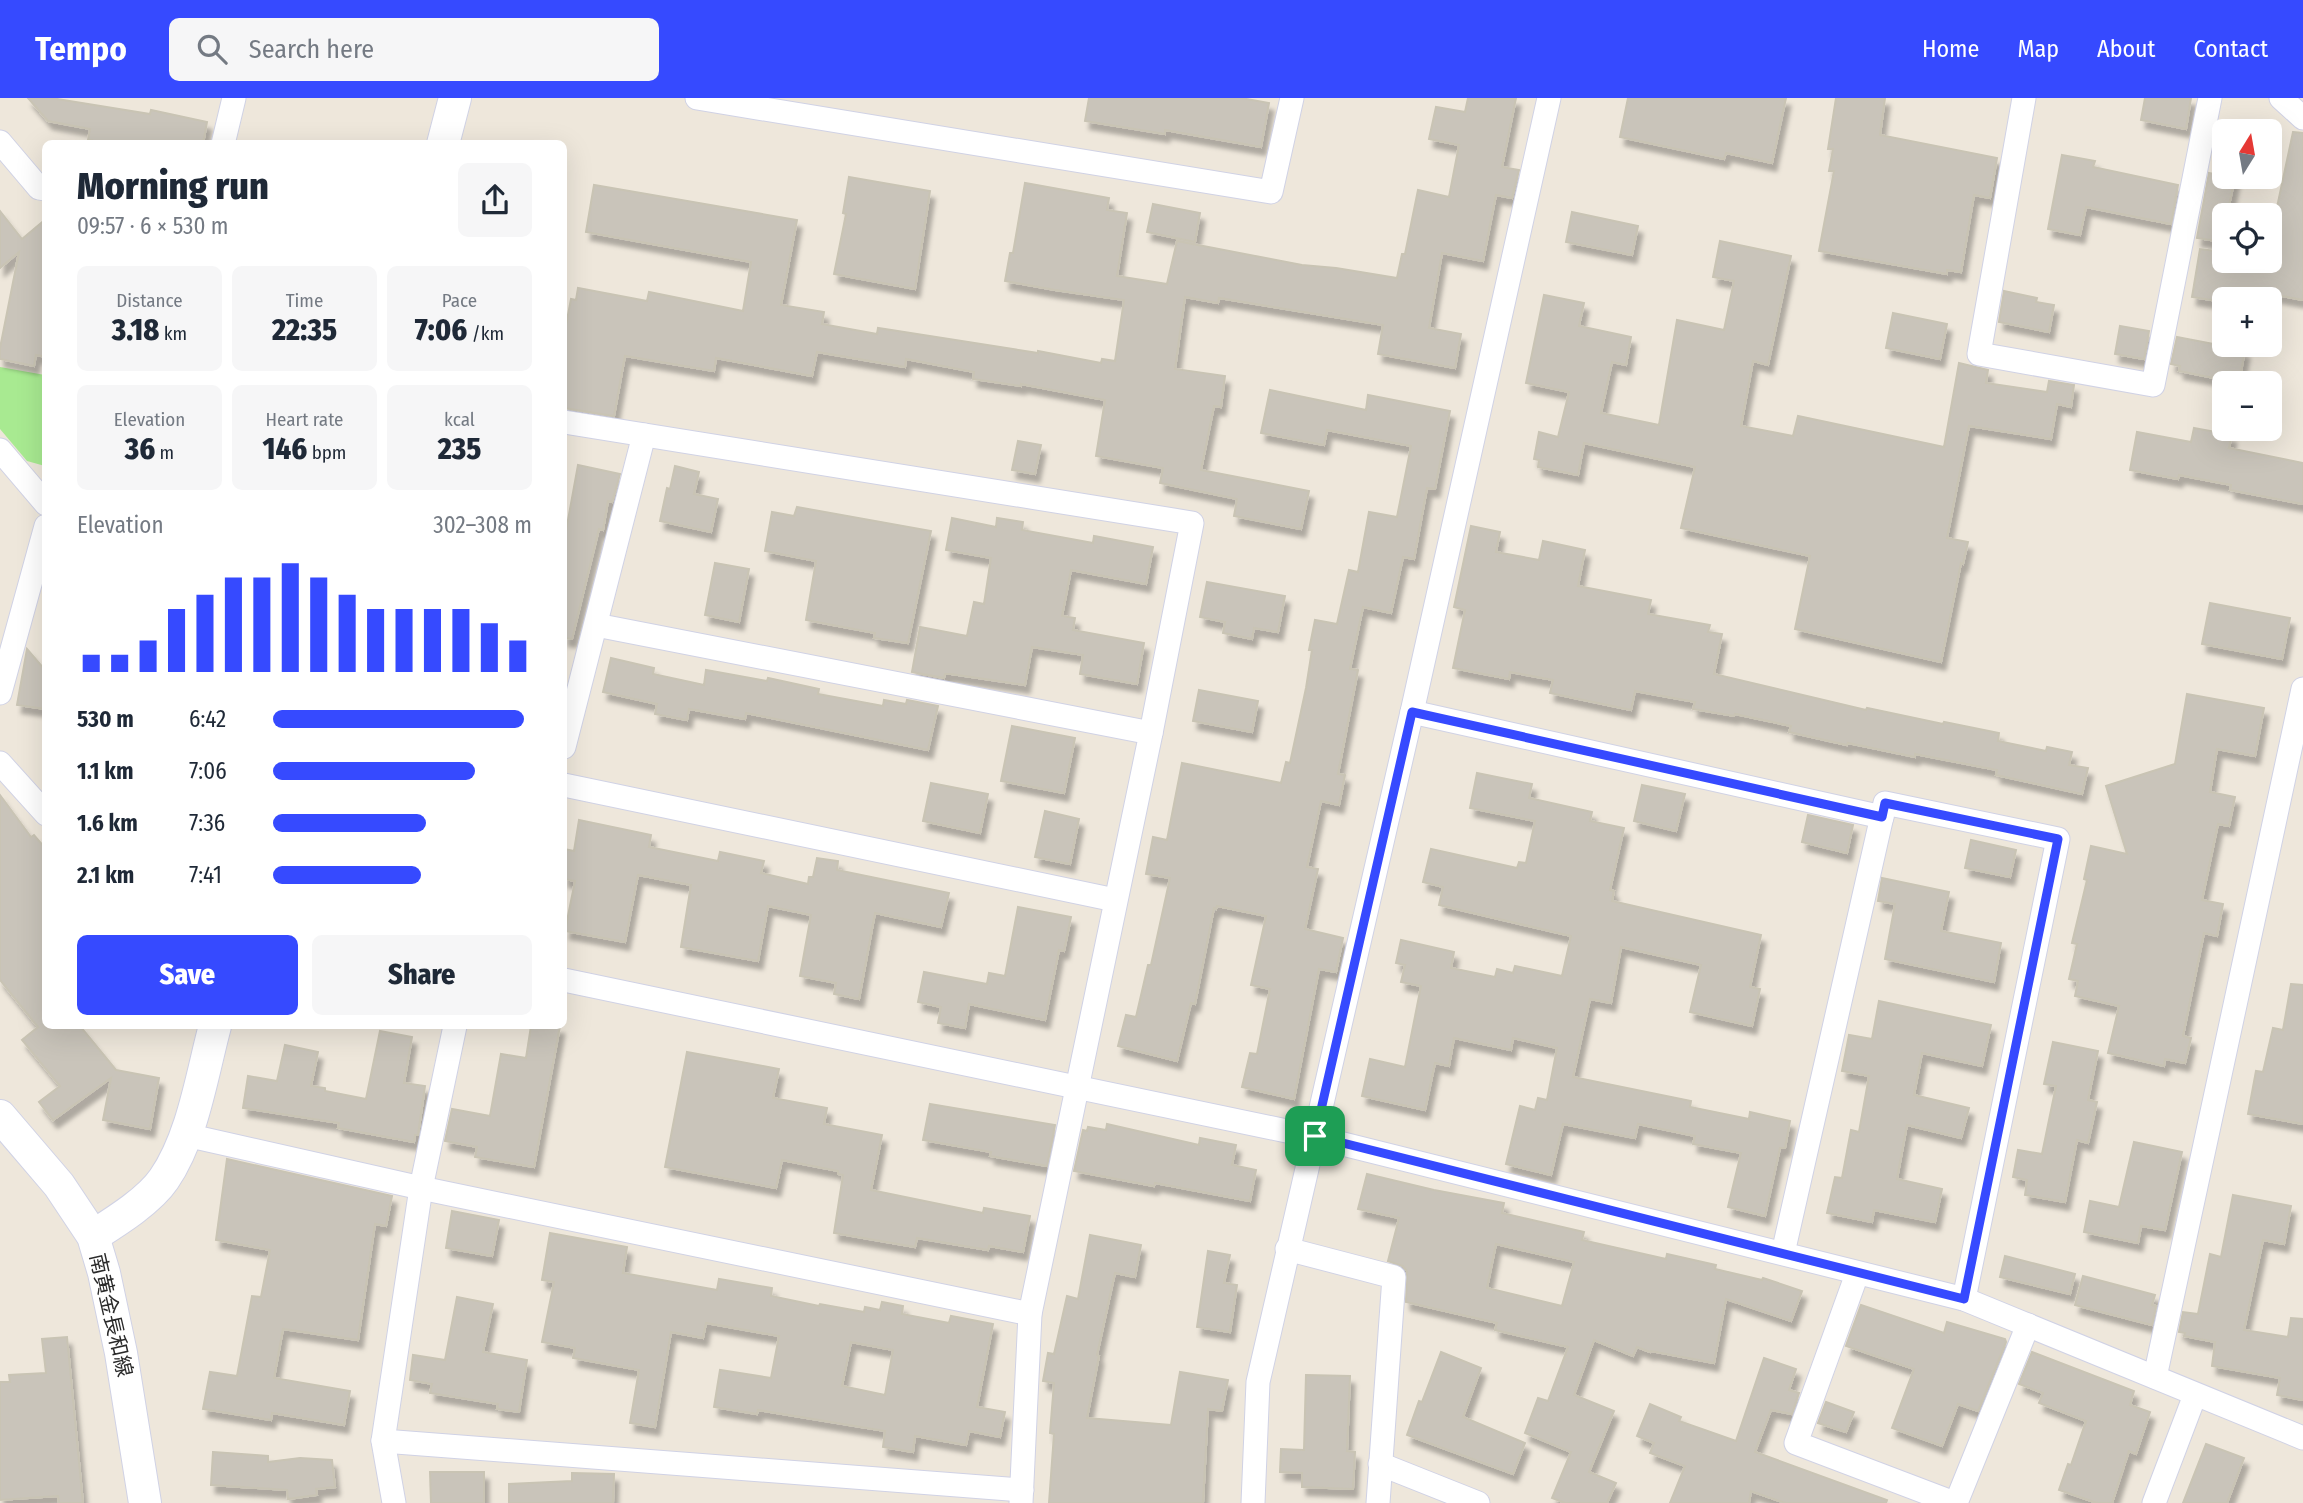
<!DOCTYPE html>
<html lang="en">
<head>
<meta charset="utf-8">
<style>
	:root { --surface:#fff; --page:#f6f6f7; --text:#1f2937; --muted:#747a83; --accent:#364aff }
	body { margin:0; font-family:"Fira Sans Condensed","Noto Sans JP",sans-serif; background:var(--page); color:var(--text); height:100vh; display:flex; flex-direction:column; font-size:26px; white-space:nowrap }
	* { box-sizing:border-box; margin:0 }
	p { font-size:23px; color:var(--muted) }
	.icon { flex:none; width:38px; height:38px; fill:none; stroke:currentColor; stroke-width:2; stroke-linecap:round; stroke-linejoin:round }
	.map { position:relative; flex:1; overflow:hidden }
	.drawer { position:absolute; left:42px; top:42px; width:525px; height:889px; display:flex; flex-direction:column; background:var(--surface); border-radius:10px; box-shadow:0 7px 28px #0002 }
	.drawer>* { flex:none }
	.needle { width:46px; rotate:11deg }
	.fabs { position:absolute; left:2212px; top:21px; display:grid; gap:14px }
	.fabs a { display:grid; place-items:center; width:70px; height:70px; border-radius:10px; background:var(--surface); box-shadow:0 7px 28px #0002; font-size:35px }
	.pin { position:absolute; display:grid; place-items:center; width:60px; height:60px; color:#fff; margin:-30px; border-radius:14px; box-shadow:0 4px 10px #0006 }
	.round { display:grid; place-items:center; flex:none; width:74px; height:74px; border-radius:10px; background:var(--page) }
	.head { display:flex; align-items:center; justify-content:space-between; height:119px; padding:0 35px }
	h1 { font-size:38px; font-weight:800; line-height:52px }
	.stats { display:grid; grid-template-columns:repeat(3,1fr); gap:10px; height:119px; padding:7px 35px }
	.stats div { display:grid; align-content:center; border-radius:10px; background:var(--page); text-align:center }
	.stats b { font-size:30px; font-weight:800 }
	.stats small { font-size:19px; font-weight:400 }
	.stats p { font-size:19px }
	.chart { height:196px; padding:14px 35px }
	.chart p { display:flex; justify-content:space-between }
	.chart svg { width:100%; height:126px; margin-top:7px; stroke:var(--accent); stroke-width:6 }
	.primary-button { display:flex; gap:14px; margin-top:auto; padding:14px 35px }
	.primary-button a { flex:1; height:80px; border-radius:10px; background:var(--accent); color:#fff; font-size:28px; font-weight:800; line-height:80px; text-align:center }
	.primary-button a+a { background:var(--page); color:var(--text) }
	ul { padding:0 35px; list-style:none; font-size:23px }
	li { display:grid; grid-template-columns:112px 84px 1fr; align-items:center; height:52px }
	li i { height:18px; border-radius:9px; background:var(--accent) }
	header { display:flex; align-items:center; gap:42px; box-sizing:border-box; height:98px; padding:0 35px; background:var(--accent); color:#fff }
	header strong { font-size:33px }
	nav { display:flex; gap:38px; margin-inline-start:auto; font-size:24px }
	.search { width:490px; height:63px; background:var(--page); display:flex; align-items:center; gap:18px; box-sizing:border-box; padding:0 24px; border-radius:10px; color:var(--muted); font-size:26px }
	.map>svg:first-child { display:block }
	.green { fill:#a8ea91 }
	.building { fill:#c9c4ba; stroke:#c9c4b4; stroke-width:2; fill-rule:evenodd; filter:url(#shadow) }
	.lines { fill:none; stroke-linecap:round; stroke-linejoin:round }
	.street-casing { stroke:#d0d2e5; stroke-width:25 }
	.secondary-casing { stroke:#d0d2e5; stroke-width:34 }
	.street { stroke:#fff; stroke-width:23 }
	.secondary { stroke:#fff; stroke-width:32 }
	.route-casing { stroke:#fff; stroke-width:14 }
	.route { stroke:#364aff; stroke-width:9 }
	.labels { text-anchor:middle; stroke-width:7; stroke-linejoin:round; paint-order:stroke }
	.street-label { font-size:21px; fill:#2a2a2a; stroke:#fff }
</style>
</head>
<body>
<header>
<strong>Tempo</strong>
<div class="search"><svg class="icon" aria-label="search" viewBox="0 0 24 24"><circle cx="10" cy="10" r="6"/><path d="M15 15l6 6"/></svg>Search here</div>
<nav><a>Home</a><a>Map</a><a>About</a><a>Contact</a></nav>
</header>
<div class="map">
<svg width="2303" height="1405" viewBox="0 0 2303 1405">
	<defs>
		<filter id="shadow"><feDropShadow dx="4.5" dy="8" stdDeviation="2" flood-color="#0004"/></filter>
	</defs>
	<rect width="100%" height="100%" fill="#eee7db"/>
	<path class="green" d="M0 269 45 277V368L27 363 0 331Z"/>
	<g class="building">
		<path d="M28 0H51L150 16 151 12 207 24 203 46H109L88 42 90 31 48 23Z"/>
		<path d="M1089 0H1241L1269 5 1261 49 1165 32V36L1085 23Z"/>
		<path d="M1468 0H1516L1502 69 1519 72 1512 100 1496 97 1483 163 1442 155 1429 230 1461 236 1455 270 1378 256 1383 227 1219 200 1218 205 1185 199 1175 271 1225 278 1221 309 1214 308 1201 372 1309 393 1301 431 1234 418 1237 401 1160 385 1163 370 1096 358 1105 302 1021 286V288L973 281 974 274 906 261 905 269 817 254 812 278 716 260 714 273 625 258 614 318 564 310V238L571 201 576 202 578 190 647 203 649 194 743 213 751 164 586 134 594 87 797 122 781 207 824 214 822 226 877 236 878 230 1038 255V253L1101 265 1102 261 1115 263 1124 202 1055 192 1005 183 1010 155H1013L1025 85 1109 100 1107 112 1127 115 1117 178 1167 186 1177 143 1302 167 1336 170 1397 180 1402 156H1405L1418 92 1449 99 1459 47 1429 41 1436 9 1465 14Z"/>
		<path d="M1628 0H1786L1772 65 1726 55 1724 61 1620 39Z"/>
		<path d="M1836 0H1885L1880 37 1997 60 1990 100 1974 97 1961 174 1947 172V176L1819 153 1834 73H1829L1833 51H1828Z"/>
		<path d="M2145 0H2191L2186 31 2141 22Z"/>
		<path d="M2293 34 2303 35V202L2251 192 2249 201H2224V204L2192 199 2200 151 2224 154V163H2270V142Z"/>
		<path d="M2062 57 2095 63 2093 69 2178 87 2171 126 2086 109 2080 137 2048 131Z"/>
		<path d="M2209 75 2235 80 2227 117H2224L2223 144 2197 140Z"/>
		<path d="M849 79 930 93 915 191 834 176 846 116 843 115Z"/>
		<path d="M1153 106 1200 115 1195 144 1147 134Z"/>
		<path d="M0 113 22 141 46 121V259L36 257 34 268 0 261V250L19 154 0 170Z"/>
		<path d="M1572 114 1638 128 1632 157 1566 144Z"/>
		<path d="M1720 143 1791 158 1768 267 1753 263 1741 328 1793 338 1798 318 1944 349 1959 265 1988 272 1986 285 2047 294 2049 283 2074 287 2071 309 2057 306 2051 341 1969 328 1947 440 1968 444 1963 466 1961 465 1941 564 1795 531 1810 458 1681 430 1695 369 1584 345 1578 377 1538 369 1539 362 1534 361 1539 334 1558 339 1569 294 1526 285 1544 197 1584 205 1579 228 1631 239 1626 267 1612 264 1601 315 1659 327 1677 222 1724 232 1734 183 1713 179Z"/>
		<path d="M2004 193 2037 200 2036 204 2054 207 2049 234 1999 224Z"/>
		<path d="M1893 215 1947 226 1940 261 1886 250Z"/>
		<path d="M2120 228 2149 233 2144 261 2115 256Z"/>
		<path d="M2177 239 2245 252 2239 285 2179 273 2180 268 2171 266Z"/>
		<path d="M1270 292 1366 312 1368 297 1450 313 1435 391 1427 390 1414 461 1403 459 1391 515 1363 509 1350 571 1358 572 1338 676 1345 677 1339 707 1321 703 1307 769 1318 771 1305 831 1343 840 1336 874 1319 871 1294 1001 1242 989 1250 955 1257 956 1270 891 1251 887 1266 818 1217 808 1216 811 1214 810 1195 906 1191 905 1177 963 1118 948 1126 917 1136 919 1148 867H1151L1170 780 1146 776 1153 739 1167 742 1182 665 1281 685 1286 664 1290 665 1306 590 1312 552H1309L1315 522 1337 526 1349 472 1358 474 1369 414 1397 419 1411 348 1327 332 1324 347 1261 335Z"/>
		<path d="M2194 330 2232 337 2229 350 2303 365V406L2230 392 2231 387 2179 377 2178 381 2130 372 2137 334 2191 344Z"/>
		<path d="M1018 343 1041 347 1035 376 1012 372Z"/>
		<path d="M578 367 620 376 612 404 608 403 603 432 599 431 572 541 564 540V444Z"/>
		<path d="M675 368 699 374 694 396 718 401 711 434 660 423 667 390 670 391Z"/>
		<path d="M797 409 931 433 908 545 874 540 875 535 806 522 816 463 765 453 772 414 794 418Z"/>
		<path d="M952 420 996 429 997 420 1023 424 1022 432 1093 445 1094 438 1153 449 1146 486 1071 472 1062 518 1075 520 1073 532 1144 545 1137 586 1080 576 1083 557 1032 549 1025 587 951 576H945L944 580 912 574 920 529 967 538 974 504 984 506 991 460 946 452Z"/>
		<path d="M1471 428 1500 434 1496 454 1539 462 1543 443 1585 452 1578 488 1651 502 1648 516 1710 527 1708 534 1722 536 1714 576 1866 612 1867 610 1943 626 1944 624 1999 635 1998 643 2046 653 2047 649 2072 654 2069 667 2088 670 2082 696 1996 677 1997 672 1915 656V659L1848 645 1847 647 1789 634 1791 628 1735 616 1734 618 1693 611 1695 604 1635 593 1631 612 1550 595 1553 582 1510 574 1509 581 1453 570 1465 512 1454 509Z"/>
		<path d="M715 465 749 471 739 524 705 517Z"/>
		<path d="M1207 484 1285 498 1278 534 1254 530 1252 541 1223 535 1225 524 1200 519Z"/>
		<path d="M2210 505 2290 520 2282 561 2202 546Z"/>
		<path d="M27 551 46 573V611L17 607Z"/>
		<path d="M611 560 654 570 653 576 704 587 706 572 767 583 768 580 819 591 818 596 883 608 884 602 906 606 907 602 938 608 928 652 746 615 745 621 689 611 687 622 655 616 657 606 603 594Z"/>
		<path d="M1199 592 1258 603 1252 634 1193 623Z"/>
		<path d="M2187 596 2264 610 2255 658 2217 651 2210 694 2235 699 2229 728 2218 726 2202 802 2223 806 2217 838 2204 835 2183 938 2191 940 2185 965 2165 961 2164 968 2108 955 2119 908 2075 898 2078 883 2069 881 2077 846 2072 845 2087 782 2084 781 2091 748 2127 756 2106 688 2175 666Z"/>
		<path d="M1012 628 1075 640 1064 695 1001 683Z"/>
		<path d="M1477 675 1532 686 1529 700 1592 714 1590 723 1624 730 1610 792 1614 793 1612 803 1761 837 1750 889 1760 891 1752 928 1690 914 1701 867 1621 849 1611 905 1590 901 1573 979 1691 1003 1690 1009 1749 1021 1750 1014 1790 1023 1785 1050H1780L1765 1118 1728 1109 1741 1055 1693 1046 1695 1038 1638 1026 1635 1040 1563 1026 1551 1077 1506 1066 1520 1008 1535 1012 1538 1000 1547 1002 1557 950 1513 940 1511 952 1454 940 1449 968 1435 965 1425 1012 1362 998 1370 961 1405 969 1421 888 1401 884 1405 867 1396 865 1401 842 1454 854 1451 870 1495 879 1497 871 1513 875 1515 868 1562 878 1571 838 1439 807 1443 789 1423 784 1431 751 1517 770 1519 764 1526 765 1535 723 1470 710Z"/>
		<path d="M931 685 988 696 980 735 923 723Z"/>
		<path d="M1642 687 1685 696 1676 733 1634 723Z"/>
		<path d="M0 697 31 739 34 737 46 751V928H80L116 972 159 980 150 1031 103 1022 111 980 53 1022 39 1004 60 988 22 942 38 929 0 882Z"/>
		<path d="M1045 713 1079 721 1070 766 1035 759Z"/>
		<path d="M1808 717 1853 727 1847 755 1802 744Z"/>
		<path d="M579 722 651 737 649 749 718 763 720 754 764 763 761 775 808 786 809 779H813L817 760 838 763 837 772 949 795 941 829 875 815 859 901 834 896 836 885 800 878 811 817 768 808 758 863 681 849 691 787 638 777 625 844 565 833 575 783 564 781V751L574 753Z"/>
		<path d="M1971 742 2016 752 2010 779 1965 770Z"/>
		<path d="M1882 780 1949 794 1941 833 2001 845 1994 884 1885 861 1895 806 1878 803Z"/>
		<path d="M1018 809 1071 819 1064 853 1059 852 1045 922 969 906 965 930 938 925 941 909 918 904 924 874 987 886 989 875 1005 878Z"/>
		<path d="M2291 886 2303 887V1026L2248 1016 2256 973 2263 974 2273 930 2283 932Z"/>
		<path d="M1879 903 1991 927 1982 968 1922 955 1914 997 1969 1010 1961 1040 1907 1027 1897 1081 1942 1091 1935 1124 1874 1112 1872 1124 1827 1115 1835 1079 1842 1080 1851 1032 1859 1034 1869 978 1842 973 1849 937 1872 941Z"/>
		<path d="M531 928H560L534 1069 475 1059 477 1049 445 1043 452 1011 490 1018 501 956 526 960Z"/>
		<path d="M380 933 412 939 404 985 425 988 418 1037H415L414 1044 338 1030 339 1025 243 1010 248 978 277 983 285 947 318 954 311 988 325 990V993L366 1001Z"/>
		<path d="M2053 944 2098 953 2088 1002 2097 1004 2088 1045 2077 1042 2065 1104 2025 1097 2027 1082 2013 1079 2018 1052 2042 1056 2056 988 2044 986Z"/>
		<path d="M687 954 779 971 773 1000 827 1010 824 1026 882 1037 871 1092 983 1115 984 1110 1030 1118 1023 1154 989 1148 988 1152 917 1140 915 1149 834 1135 843 1077 838 1076V1073L782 1062 776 1090 665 1069Z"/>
		<path d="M930 1006 1055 1027 1047 1068 990 1058 991 1054 923 1042Z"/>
		<path d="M1107 1026 1199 1047 1200 1040 1236 1047 1232 1067 1256 1072 1250 1103 1155 1085 1154 1088 1074 1073 1083 1032 1087 1033 1088 1029 1106 1032Z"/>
		<path d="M2134 1044 2182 1054 2165 1132 2141 1128 2138 1145 2084 1134 2090 1103 2119 1109Z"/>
		<path d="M227 1061 392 1098 386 1128 375 1126 358 1242 283 1231 274 1280 350 1293 344 1327 272 1315 271 1322 203 1311 210 1274 237 1278 252 1198 261 1199 270 1152 216 1142Z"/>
		<path d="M1367 1076 1434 1092 1504 1105 1502 1115 1584 1134 1582 1142 1666 1161 1667 1156 1716 1167 1715 1171 1762 1182 1763 1180 1802 1193 1791 1223 1726 1201 1714 1265 1651 1253 1650 1254 1637 1249 1633 1258 1594 1242 1574 1297 1614 1313 1589 1374 1616 1385 1607 1405H1565L1552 1400 1571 1354 1525 1335 1538 1300 1548 1303 1568 1249 1495 1232 1497 1225 1406 1204 1407 1173 1403 1168 1388 1163 1399 1120 1358 1111ZM1496 1146 1574 1164 1562 1208 1487 1190Z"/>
		<path d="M2233 1097 2291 1108 2284 1146 2263 1142 2244 1232 2288 1239 2291 1220 2303 1221V1302L2277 1297 2280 1280 2212 1268 2215 1244 2184 1238 2185 1235 2179 1234 2183 1214 2198 1216 2210 1156 2221 1159Z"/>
		<path d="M452 1113 499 1122 492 1158 446 1150Z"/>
		<path d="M550 1135 627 1149 623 1175 717 1192 719 1181 772 1190 771 1198 819 1208 820 1206 864 1214 865 1209 880 1212 882 1204 903 1208 902 1216 949 1225 951 1218 993 1226 977 1309 1005 1314 1000 1339 969 1333 966 1347 915 1338 913 1354 883 1349 885 1333 758 1312 757 1316 714 1309 720 1272 771 1280 779 1238 706 1225 703 1240 671 1234 655 1329 630 1325 639 1272 573 1260 575 1250 542 1244 554 1184 542 1182ZM851 1244 893 1252 885 1297 842 1288Z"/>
		<path d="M1090 1137 1141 1147 1135 1179 1115 1175 1097 1257 1099 1258 1087 1320 1171 1327 1180 1274 1228 1282 1222 1313 1208 1311 1203 1405H1049L1054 1336 1050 1335 1054 1285 1043 1283 1048 1255 1054 1256 1067 1198 1078 1201Z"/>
		<path d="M1208 1153 1230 1157 1224 1185 1237 1187 1230 1234 1197 1229Z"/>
		<path d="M2005 1158 2075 1176 2070 1196 2000 1179Z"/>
		<path d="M2083 1178 2155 1197 2152 1207 2156 1208 2152 1227 2075 1207Z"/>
		<path d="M457 1199 493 1206 483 1254 527 1262 519 1314 497 1311 498 1306 430 1295 432 1286 410 1282 413 1257 445 1262Z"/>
		<path d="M1861 1207 1944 1235 1947 1224 2005 1241 2006 1244 1978 1313 1958 1306 1942 1348 1892 1330 1914 1271 1846 1248Z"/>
		<path d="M67 1239 83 1405H59L58 1398 0 1402V1284H10L9 1277 46 1275 42 1241Z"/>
		<path d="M1441 1254 1481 1270 1463 1319 1525 1345 1513 1376 1407 1337 1419 1303 1422 1304Z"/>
		<path d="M2032 1254 2134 1293 2130 1307 2150 1314 2136 1356 2129 1353 2112 1405H2097L2059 1392 2068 1366 2071 1367 2086 1323 2039 1305 2043 1295 2019 1286Z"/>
		<path d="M1764 1260 1796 1271 1789 1292 1799 1295 1792 1316 1771 1312 1755 1354 1887 1402 1886 1405H1785L1751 1393 1749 1405H1670L1685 1368 1650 1355 1654 1345 1637 1338 1650 1306 1681 1319 1679 1323 1736 1343Z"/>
		<path d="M1306 1277 1350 1278 1347 1353 1355 1354 1353 1391 1302 1389V1375L1280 1374 1281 1351 1304 1352Z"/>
		<path d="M1826 1304 1854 1314 1846 1334 1818 1325Z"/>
		<path d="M2206 1346 2244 1360 2227 1405H2183Z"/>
		<path d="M213 1354 268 1358V1364L300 1360 332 1362 335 1389 316 1391 317 1397 288 1401 287 1392 211 1387Z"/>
		<path d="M430 1374H484V1405H431Z"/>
		<path d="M572 1375 614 1376 613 1405H509V1386L572 1383Z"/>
	</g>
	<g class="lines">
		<defs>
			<g id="street">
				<path d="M697 0 1271 94 1292 0"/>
				<path d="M2024 0 1979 256 2153 287 2210 0"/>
				<path d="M2281 0 2303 20"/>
				<path d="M0 44 39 90 46 91"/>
				<path d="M223 46 234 0"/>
				<path d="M564 324 1192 425 1151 635 1030 1216 1021 1405"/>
				<path d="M0 352 46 406"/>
				<path d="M596 527 1151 635"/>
				<path d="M0 595 46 428"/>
				<path d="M1412 614 1882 719"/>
				<path d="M564 649 644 337"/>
				<path d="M0 665 46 716"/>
				<path d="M564 687 1115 802"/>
				<path d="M564 882 1315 1039 1964 1201 2303 1340"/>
				<path d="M186 1037 421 1090 1030 1216"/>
				<path d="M1287 1151 1394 1179 1378 1405"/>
				<path d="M1783 1155 1885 705 2058 741 1964 1201"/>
				<path d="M1857 1176 1796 1345 1954 1405"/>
				<path d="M2155 1279 2303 591"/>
				<path d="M383 1343 1022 1392"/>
				<path d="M1380 1366 1478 1405"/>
				<path d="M394 1405 383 1343 421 1090 455 928"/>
				<path d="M1253 1405 1258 1284 1412 614 1549 0"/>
				<path d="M1956 1405 2028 1227"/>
				<path d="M2154 1405 2195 1297"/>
			</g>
			<g id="secondary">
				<path d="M443 46 455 0"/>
				<path d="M0 1018 59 1087 93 1138 104 1175 121 1255 145 1405"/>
				<path d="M93 1138C115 1124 149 1103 164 1081 193 1039 202 976 215 928"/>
			</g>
		</defs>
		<use href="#street" class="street-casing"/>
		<use href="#secondary" class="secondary-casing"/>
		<use href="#street" class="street"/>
		<use href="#secondary" class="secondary"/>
	</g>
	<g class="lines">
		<defs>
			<path id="route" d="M1412 614 1882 719 1885 705 2058 741 1964 1201 1315 1038Z"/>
		</defs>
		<use href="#route" class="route-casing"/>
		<use href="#route" class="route"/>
	</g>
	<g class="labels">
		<g class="street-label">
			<text transform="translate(111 1217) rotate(77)" y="7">南黄金長和線</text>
		</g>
	</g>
</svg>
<div class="fabs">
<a><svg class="needle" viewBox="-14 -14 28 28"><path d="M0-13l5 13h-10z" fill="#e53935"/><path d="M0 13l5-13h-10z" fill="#747a83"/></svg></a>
<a><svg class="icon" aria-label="locate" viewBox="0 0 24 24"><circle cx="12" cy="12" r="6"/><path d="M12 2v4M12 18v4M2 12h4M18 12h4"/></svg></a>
<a>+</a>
<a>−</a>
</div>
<div class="pin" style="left:1315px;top:1038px;background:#1e9e55"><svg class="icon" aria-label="arrive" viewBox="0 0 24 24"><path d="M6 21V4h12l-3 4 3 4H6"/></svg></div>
<section class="drawer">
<div class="head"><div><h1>Morning run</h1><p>09:57 · 6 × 530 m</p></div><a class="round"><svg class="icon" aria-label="share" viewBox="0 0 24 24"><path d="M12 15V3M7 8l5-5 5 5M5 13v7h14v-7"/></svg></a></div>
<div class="stats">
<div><p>Distance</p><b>3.18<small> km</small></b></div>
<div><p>Time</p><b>22:35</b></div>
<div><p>Pace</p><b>7:06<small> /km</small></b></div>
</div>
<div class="stats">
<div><p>Elevation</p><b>36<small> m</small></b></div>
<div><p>Heart rate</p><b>146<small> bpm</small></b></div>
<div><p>kcal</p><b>235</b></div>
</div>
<div class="chart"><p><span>Elevation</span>302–308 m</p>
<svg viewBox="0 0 160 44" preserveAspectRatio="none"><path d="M5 44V38M15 44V38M25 44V33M35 44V22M45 44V17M55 44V11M65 44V11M75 44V6M85 44V11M95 44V17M105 44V22M115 44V22M125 44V22M135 44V22M145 44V27M155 44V33"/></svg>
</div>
<ul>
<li><b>530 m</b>6:42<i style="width:97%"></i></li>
<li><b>1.1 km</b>7:06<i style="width:78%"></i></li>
<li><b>1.6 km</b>7:36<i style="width:59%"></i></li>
<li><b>2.1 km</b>7:41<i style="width:57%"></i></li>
</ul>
<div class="primary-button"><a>Save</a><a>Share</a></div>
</section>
</div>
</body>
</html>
